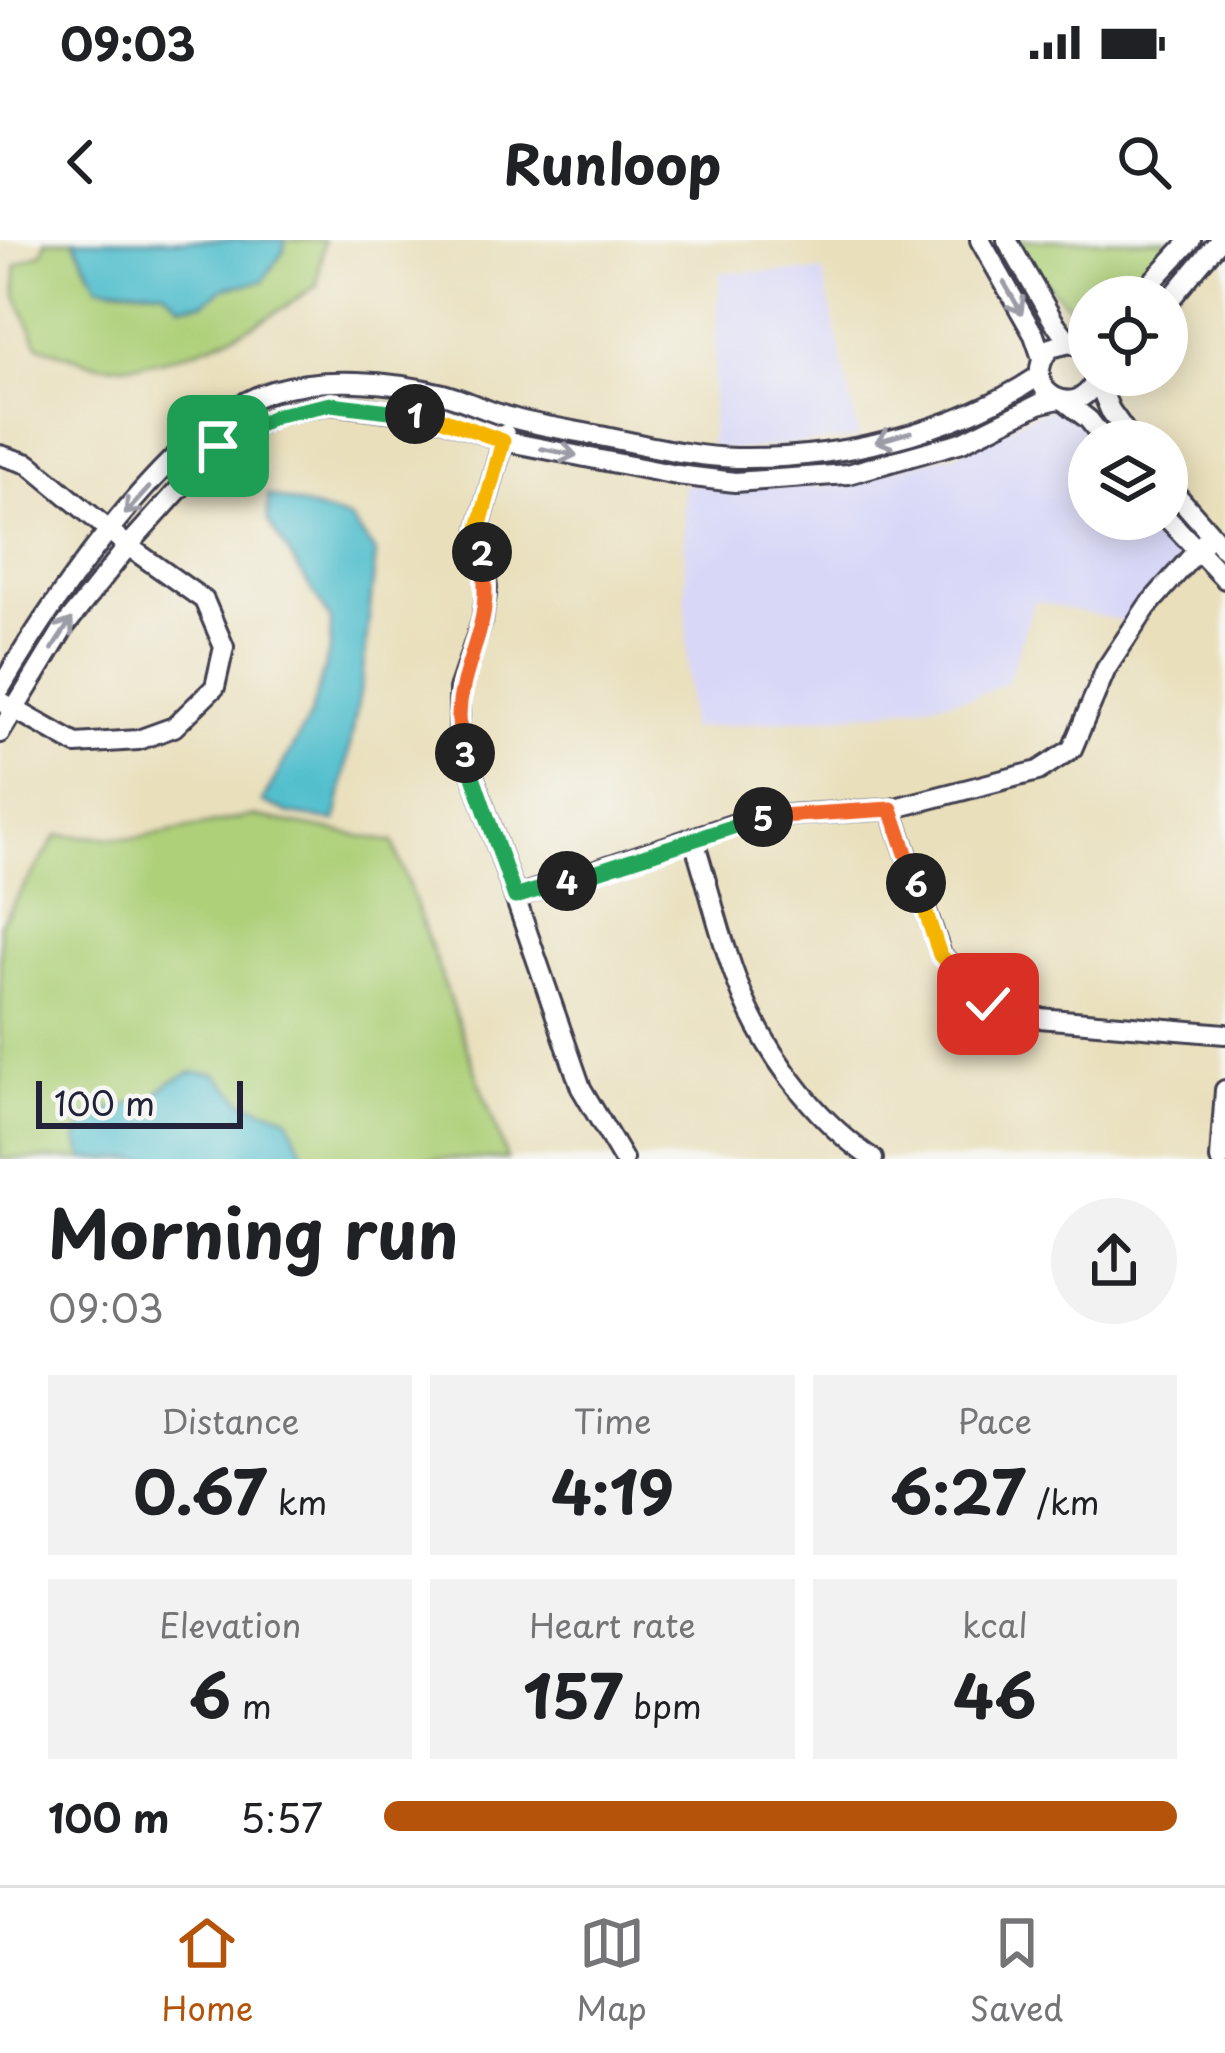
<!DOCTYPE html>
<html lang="en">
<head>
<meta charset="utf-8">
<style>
	:root { --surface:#fff; --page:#f2f2f2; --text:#202124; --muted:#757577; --line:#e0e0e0; --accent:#b45309 }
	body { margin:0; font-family:"Playpen Sans",sans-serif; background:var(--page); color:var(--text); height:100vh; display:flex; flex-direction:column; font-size:45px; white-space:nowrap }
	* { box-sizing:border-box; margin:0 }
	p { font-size:39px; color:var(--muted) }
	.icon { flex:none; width:66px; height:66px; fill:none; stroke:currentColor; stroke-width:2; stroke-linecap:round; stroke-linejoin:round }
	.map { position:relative; height:919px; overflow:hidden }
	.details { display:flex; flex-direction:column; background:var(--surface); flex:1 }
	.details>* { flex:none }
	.controls { position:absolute; left:1068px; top:36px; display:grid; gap:24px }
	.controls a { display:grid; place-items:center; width:120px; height:120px; border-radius:50%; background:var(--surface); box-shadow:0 6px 30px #0003; font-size:60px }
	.scale { position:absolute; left:36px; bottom:30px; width:207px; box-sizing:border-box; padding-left:12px; border:6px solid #22223b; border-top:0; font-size:33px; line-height:42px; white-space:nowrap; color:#22223b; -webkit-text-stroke:9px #f6f6f2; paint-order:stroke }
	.pin { position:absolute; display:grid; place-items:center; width:102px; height:102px; color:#fff; margin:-51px; border-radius:24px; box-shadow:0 6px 18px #0006 }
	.km { position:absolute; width:60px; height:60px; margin:-30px; border-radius:50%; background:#222; color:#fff; font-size:33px; line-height:60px; text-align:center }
	.round { display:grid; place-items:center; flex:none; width:126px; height:126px; border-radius:63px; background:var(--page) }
	.headline { display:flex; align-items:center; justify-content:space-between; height:204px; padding:0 48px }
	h1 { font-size:66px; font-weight:700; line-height:90px }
	.metrics { display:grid; grid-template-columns:repeat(3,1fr); gap:18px; height:204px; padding:12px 48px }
	.metrics div { display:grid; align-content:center; border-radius:0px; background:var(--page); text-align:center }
	.metrics b { font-size:60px; font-weight:700 }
	.metrics small { font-size:33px; font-weight:400 }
	.metrics p { font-size:33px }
	ul { padding:0 48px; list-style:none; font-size:39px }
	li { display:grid; grid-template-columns:192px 144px 1fr; align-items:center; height:90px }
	li i { height:30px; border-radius:15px; background:var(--accent) }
	.status { display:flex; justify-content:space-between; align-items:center; height:84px; padding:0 60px; background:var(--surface); direction:ltr }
	.status svg { height:33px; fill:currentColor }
	header { display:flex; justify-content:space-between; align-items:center; height:156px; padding:0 48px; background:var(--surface); font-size:54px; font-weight:700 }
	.menu { display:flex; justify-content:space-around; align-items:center; height:168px; border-top:3px solid var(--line); background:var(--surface); font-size:33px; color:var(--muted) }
	.menu a { display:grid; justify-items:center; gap:6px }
	.menu .on { color:var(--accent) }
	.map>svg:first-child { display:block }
	.built { fill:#d8d7f8 }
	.green { fill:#aed079; stroke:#68795a; stroke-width:3 }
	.water { fill:#53bfcd; stroke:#3a7084; stroke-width:3 }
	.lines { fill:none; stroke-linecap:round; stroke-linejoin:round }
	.minor-casing { stroke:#403e4e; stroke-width:24 }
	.minor { stroke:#fff; stroke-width:18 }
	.oneway { stroke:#9c9ca7 }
	.split-1-casing { stroke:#fff; stroke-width:24 }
	.split-2-casing { stroke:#fff; stroke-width:24 }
	.split-3-casing { stroke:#fff; stroke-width:24 }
	.split-4-casing { stroke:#fff; stroke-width:24 }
	.split-5-casing { stroke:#fff; stroke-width:24 }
	.split-6-casing { stroke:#fff; stroke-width:24 }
	.split-7-casing { stroke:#fff; stroke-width:24 }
	.split-1 { stroke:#22a559; stroke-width:15 }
	.split-2 { stroke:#f5b400; stroke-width:15 }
	.split-3 { stroke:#f0652b; stroke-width:15 }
	.split-4 { stroke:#22a559; stroke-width:15 }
	.split-5 { stroke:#22a559; stroke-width:15 }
	.split-6 { stroke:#f0652b; stroke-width:15 }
	.split-7 { stroke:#f5b400; stroke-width:15 }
</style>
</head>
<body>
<div class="status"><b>09:03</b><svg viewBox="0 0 49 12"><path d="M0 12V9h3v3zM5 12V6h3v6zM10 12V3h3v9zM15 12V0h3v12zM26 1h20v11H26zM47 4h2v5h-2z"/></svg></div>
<header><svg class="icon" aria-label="back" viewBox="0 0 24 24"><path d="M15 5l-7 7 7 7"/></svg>Runloop<svg class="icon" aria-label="search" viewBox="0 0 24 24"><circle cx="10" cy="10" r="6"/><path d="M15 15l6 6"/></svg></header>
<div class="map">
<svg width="1225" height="919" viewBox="0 0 1225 919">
	<rect width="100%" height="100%" fill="#f6f6f2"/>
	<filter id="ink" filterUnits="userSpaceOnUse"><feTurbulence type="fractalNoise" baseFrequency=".00833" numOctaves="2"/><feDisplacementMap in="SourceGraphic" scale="24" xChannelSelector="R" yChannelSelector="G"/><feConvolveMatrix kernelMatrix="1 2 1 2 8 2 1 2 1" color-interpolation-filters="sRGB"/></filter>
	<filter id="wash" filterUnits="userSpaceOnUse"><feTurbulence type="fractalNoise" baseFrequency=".004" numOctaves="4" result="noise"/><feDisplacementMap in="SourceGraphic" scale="48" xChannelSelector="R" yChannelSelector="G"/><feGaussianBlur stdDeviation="2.7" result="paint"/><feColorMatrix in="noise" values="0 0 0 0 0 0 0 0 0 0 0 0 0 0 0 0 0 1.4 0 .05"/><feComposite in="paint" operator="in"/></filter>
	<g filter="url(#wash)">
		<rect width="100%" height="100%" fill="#e9dfbb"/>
		<g class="built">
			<path d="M720 32H823L859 198 736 210 710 207Z"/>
			<path d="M1058 167 1084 186 1096 201H1089V279H1157L1186 312 1128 383 1034 361 1008 442 975 456 879 472 689 489 683 244 824 246 954 214 1041 171Z"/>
		</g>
		<g class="green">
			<path d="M46 0H74L91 35 113 48 163 50 180 65 204 63 224 48 263 41 284 10 285 0H324L317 45C261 86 164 137 92 123 74 119 56 111 38 105L16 55V25L43 12Z"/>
			<path d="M1018 0H1181L1126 57H1089L1087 86 1033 29Z"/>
			<path d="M252 576 393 602 507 919H0V684L58 595 133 599Z"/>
		</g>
		<g class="water">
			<path d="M74 0H285L284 10 263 41 224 48 204 63 180 65 163 50 98 46Z"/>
			<path d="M268 255 350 279 376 313 362 441 336 581 290 574 262 562 310 476 330 408 331 380 268 281Z"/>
			<path d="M192 832 216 834 244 862 288 877 306 919H84L77 899 87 876 151 858 170 842Z"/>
		</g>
	</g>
	<g filter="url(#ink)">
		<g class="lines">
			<defs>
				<g id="minor">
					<path d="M980 0 1034 95 1042 118"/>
					<path d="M1007 0 1054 82 1070 103"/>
					<path d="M1138 57 1191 0"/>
					<path d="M1167 63 1220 0"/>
					<path d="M1089 111 1070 103 1050 108C1014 152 1083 186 1097 135"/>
					<path d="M1097 139 1110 170 1132 201"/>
					<path d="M1065 161 1089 180 1105 201"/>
					<path d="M505 194 479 288 487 348 482 381 459 449V495L581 848 623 919"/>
					<path d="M0 215 29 224 128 306 204 360 224 407 215 447 174 487 138 500 76 504 0 461"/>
					<path d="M1167 244 1225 310"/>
					<path d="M1167 278 1225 339"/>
					<path d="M0 449C52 361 173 182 272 151 323 136 391 141 443 154 466 160 488 172 512 178 544 187 577 191 610 198 651 206 693 217 736 218 838 220 953 193 1039 136"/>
					<path d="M0 493 65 386 128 306 218 206 277 174 331 164 437 177 504 201 677 235 735 242 848 234 962 202 1039 164 1058 159"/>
					<path d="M891 569 941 715 988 764 1028 777 1225 794"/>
					<path d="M694 601C711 654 725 719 749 770 776 827 821 884 873 919"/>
					<path d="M515 657 756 577 891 569 1038 531 1072 509 1106 429 1147 367 1210 296"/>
					<path d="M1220 919 1225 850"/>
				</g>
			</defs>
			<use href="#minor" class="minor-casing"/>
			<use href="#minor" class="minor"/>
		</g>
		<defs><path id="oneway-shaft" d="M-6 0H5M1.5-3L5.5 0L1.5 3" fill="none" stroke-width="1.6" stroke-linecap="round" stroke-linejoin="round" transform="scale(3)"/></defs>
		<g class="oneway">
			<use href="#oneway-shaft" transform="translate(1013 58) rotate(60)"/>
			<use href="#oneway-shaft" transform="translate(893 197) rotate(164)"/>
			<use href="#oneway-shaft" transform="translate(559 212) rotate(11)"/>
			<use href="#oneway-shaft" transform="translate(137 261) rotate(132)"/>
			<use href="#oneway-shaft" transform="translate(62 394) rotate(-57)"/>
		</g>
	</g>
	<g class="lines" filter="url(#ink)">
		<defs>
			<path id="split-1" d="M218 206 278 175 331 164 415 174"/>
			<path id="split-2" d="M415 174 437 177 503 201 479 288 482 312"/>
			<path id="split-3" d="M465 513C448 464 471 427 482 380 487 356 485 335 482 312"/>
			<path id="split-4" d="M465 513 515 657 567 641"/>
			<path id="split-5" d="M567 641 763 577"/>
			<path id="split-6" d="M763 577 891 569 916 643"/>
			<path id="split-7" d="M916 643 940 715 988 764"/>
		</defs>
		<use href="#split-1" class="split-1-casing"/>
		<use href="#split-2" class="split-2-casing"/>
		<use href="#split-3" class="split-3-casing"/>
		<use href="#split-4" class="split-4-casing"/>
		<use href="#split-5" class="split-5-casing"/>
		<use href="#split-6" class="split-6-casing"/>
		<use href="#split-7" class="split-7-casing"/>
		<use href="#split-1" class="split-1"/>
		<use href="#split-2" class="split-2"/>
		<use href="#split-3" class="split-3"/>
		<use href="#split-4" class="split-4"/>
		<use href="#split-5" class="split-5"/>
		<use href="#split-6" class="split-6"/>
		<use href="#split-7" class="split-7"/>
	</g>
</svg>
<div class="controls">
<a><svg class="icon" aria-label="locate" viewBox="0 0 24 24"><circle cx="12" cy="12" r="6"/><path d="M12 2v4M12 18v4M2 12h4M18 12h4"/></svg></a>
<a><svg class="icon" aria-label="layers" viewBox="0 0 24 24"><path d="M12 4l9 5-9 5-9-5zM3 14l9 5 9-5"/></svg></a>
</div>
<div class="scale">100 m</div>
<div class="pin" style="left:218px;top:206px;background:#1e9e55"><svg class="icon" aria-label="arrive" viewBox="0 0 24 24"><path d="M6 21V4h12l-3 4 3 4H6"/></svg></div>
<div class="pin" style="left:988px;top:764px;background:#d93025"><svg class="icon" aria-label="check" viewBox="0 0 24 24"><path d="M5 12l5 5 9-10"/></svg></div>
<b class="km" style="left:415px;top:174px">1</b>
<b class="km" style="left:482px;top:312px">2</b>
<b class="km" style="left:465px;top:513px">3</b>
<b class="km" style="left:567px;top:641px">4</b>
<b class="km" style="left:763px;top:577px">5</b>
<b class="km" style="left:916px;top:643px">6</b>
</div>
<section class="details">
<div class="headline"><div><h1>Morning run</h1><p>09:03</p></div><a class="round"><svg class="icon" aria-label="share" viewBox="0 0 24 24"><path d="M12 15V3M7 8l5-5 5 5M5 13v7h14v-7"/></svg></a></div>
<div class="metrics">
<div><p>Distance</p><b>0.67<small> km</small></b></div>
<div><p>Time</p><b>4:19</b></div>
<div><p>Pace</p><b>6:27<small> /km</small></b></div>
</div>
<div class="metrics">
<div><p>Elevation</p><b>6<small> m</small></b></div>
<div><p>Heart rate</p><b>157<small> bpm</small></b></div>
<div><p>kcal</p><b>46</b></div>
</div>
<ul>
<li><b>100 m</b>5:57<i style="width:100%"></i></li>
</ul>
</section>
<nav class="menu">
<a class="on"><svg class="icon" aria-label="home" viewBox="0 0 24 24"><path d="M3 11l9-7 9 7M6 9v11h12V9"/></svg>Home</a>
<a><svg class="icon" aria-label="map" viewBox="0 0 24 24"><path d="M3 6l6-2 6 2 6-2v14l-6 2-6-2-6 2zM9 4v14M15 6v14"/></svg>Map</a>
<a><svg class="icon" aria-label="saved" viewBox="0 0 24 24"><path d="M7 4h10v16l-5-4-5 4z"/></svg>Saved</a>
</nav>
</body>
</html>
